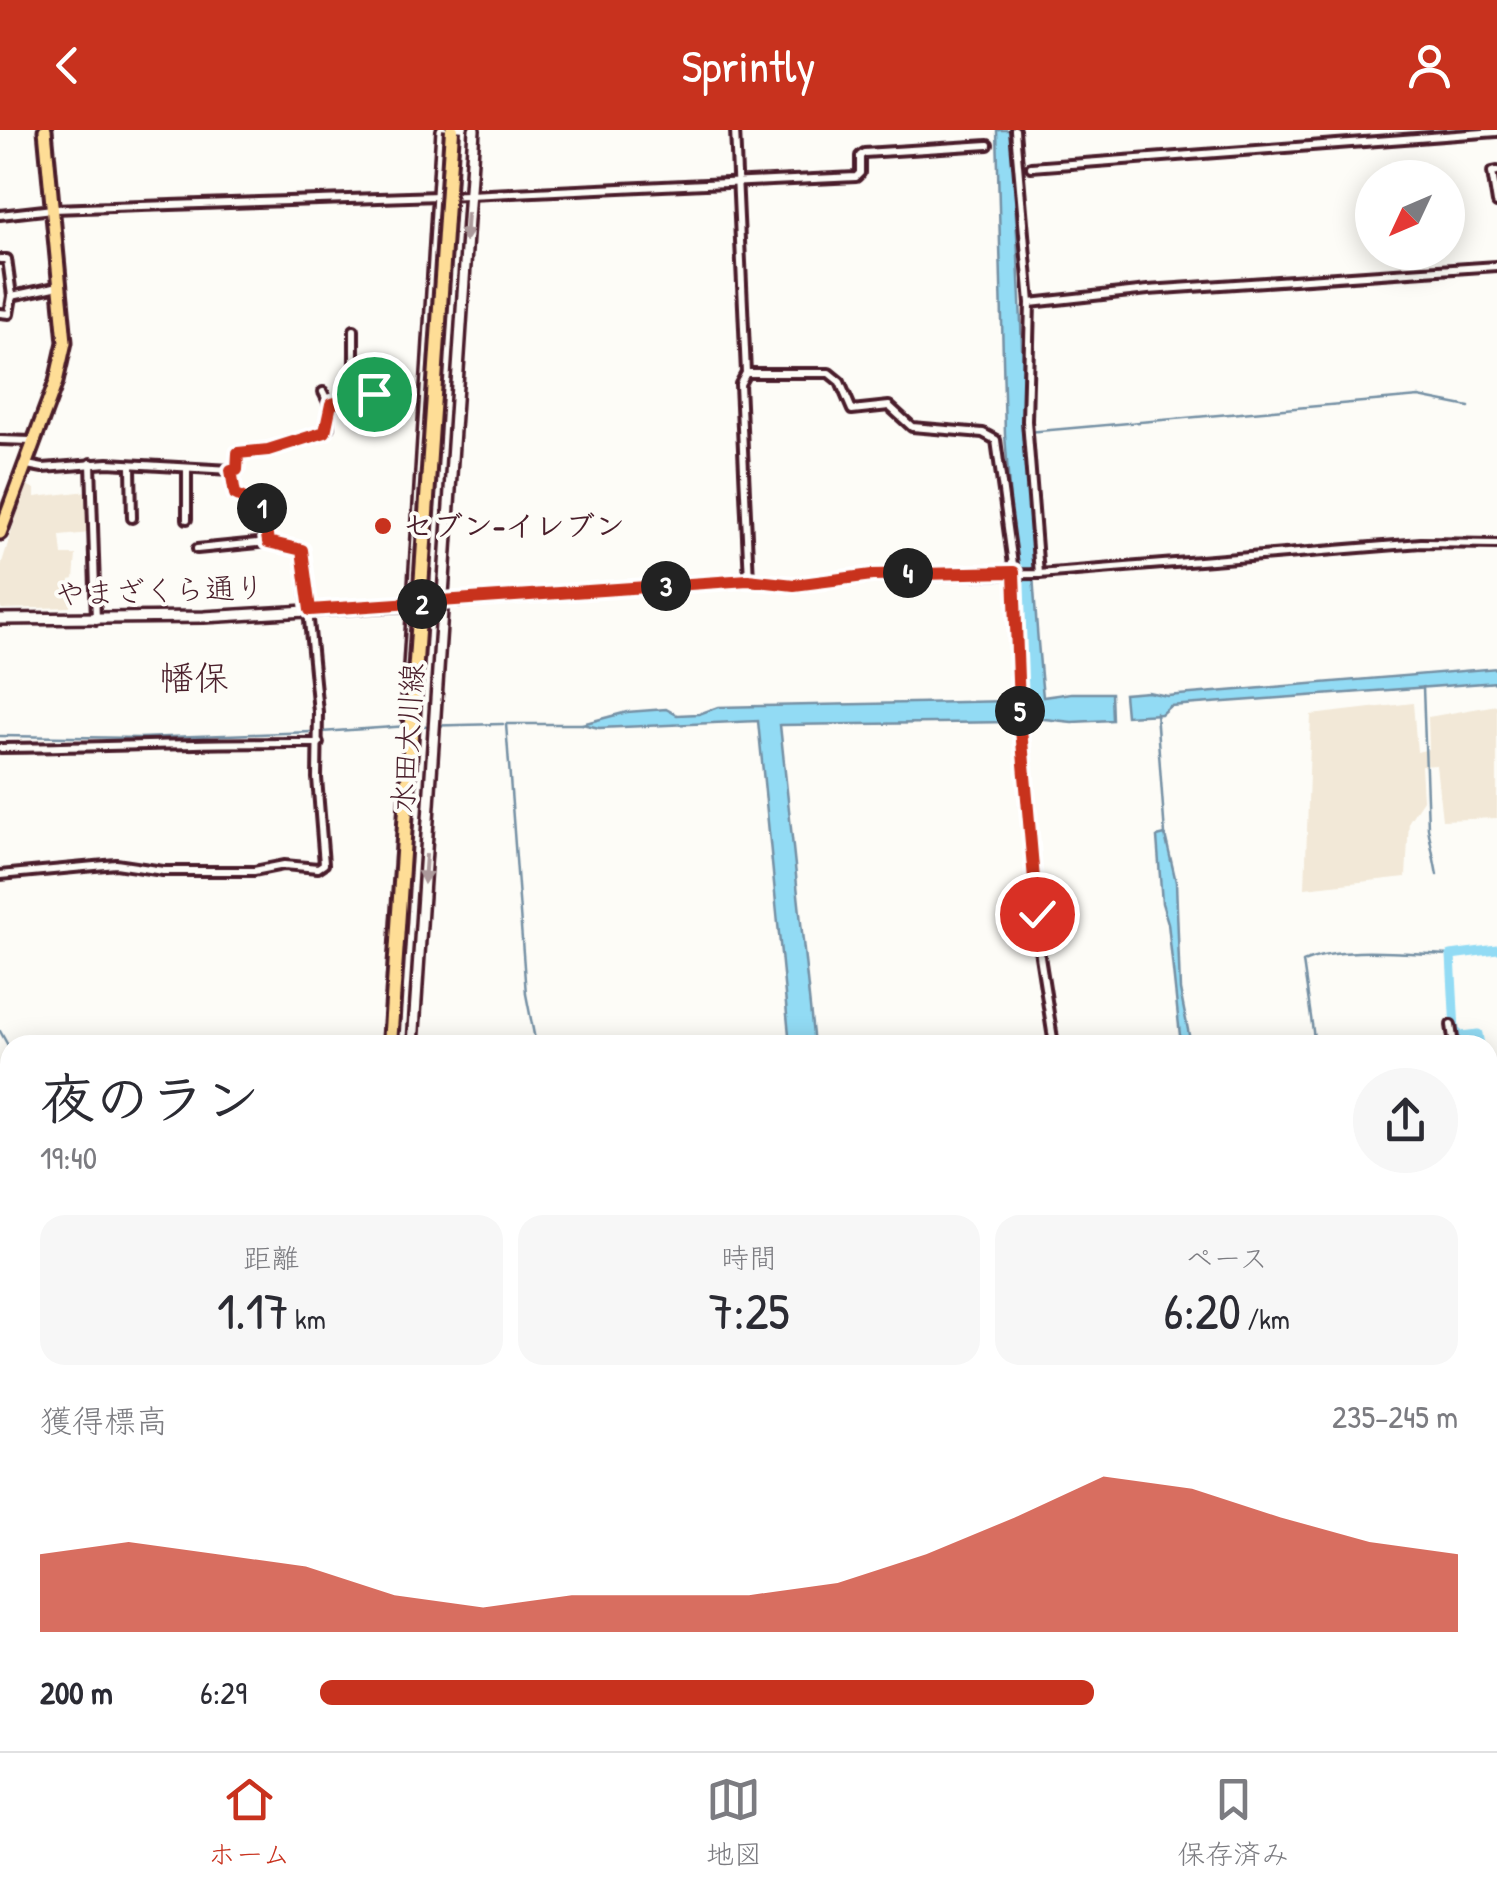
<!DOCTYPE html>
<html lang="ja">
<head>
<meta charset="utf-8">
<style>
	:root { --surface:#fff; --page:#f7f7f7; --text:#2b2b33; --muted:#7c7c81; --line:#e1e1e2; --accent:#c8321e }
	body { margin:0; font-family:"Patrick Hand","Klee One",sans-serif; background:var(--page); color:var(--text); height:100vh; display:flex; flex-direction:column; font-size:38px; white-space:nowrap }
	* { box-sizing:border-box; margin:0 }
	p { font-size:32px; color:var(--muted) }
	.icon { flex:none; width:55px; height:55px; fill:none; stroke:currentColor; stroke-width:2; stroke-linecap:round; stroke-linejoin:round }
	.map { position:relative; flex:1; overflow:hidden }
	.panel { position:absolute; left:0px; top:905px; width:1498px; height:718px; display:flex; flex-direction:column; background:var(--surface); border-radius:30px 30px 0 0; box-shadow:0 5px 25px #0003 }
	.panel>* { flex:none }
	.needle { width:65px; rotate:226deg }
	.tools { position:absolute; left:1355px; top:30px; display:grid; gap:20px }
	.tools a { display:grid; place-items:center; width:110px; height:110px; border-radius:50%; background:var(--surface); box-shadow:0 5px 25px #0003; font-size:50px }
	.pin { position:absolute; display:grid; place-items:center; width:85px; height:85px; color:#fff; margin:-42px; border:5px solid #fff; border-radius:50%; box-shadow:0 2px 10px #0007 }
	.km { position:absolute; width:50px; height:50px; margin:-25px; border-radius:50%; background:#222; color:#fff; font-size:28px; line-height:50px; text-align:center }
	.round { display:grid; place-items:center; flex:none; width:105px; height:105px; border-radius:52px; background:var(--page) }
	.overview { display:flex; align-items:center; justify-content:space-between; height:170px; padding:0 40px }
	h1 { font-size:55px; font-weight:600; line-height:75px }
	.stats { display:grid; grid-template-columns:repeat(3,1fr); gap:15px; height:170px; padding:10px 40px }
	.stats div { display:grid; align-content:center; border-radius:25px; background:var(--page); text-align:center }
	.stats b { font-size:50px; font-weight:600 }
	.stats small { font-size:28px; font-weight:400 }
	.stats p { font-size:28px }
	.chart { height:280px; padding:20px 40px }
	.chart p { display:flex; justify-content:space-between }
	.chart svg { width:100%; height:180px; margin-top:10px; fill:var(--accent); opacity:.7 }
	ul { padding:0 40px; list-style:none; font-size:32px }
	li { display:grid; grid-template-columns:160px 120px 1fr; align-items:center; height:75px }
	li i { height:25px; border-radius:12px; background:var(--accent) }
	header { display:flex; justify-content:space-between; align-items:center; height:130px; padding:0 40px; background:var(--accent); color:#fff; font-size:45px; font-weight:600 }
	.tab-bar { display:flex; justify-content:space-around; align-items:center; height:140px; border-top:2px solid var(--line); background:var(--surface); font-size:28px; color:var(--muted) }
	.tab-bar a { display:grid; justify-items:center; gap:5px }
	.tab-bar .active { color:var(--accent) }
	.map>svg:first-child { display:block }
	.built { fill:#f2e8d7 }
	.water { fill:#92dbf4; stroke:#7590a4; stroke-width:2.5 }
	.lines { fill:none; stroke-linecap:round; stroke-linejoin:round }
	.stream { stroke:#7590a4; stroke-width:2.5 }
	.canal { stroke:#92dbf4; stroke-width:9 }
	.minor-casing { stroke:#4a1f2b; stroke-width:14 }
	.tertiary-casing { stroke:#4a1f2b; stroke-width:16 }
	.secondary-casing { stroke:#4a1f2b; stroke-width:16 }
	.trunk-casing { stroke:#4a1f2b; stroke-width:19 }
	.motorway-casing { stroke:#4a1f2b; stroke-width:20 }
	.minor { stroke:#fdfcf7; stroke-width:6 }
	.tertiary { stroke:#fdfcf7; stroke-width:9 }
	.secondary { stroke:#fdfcf7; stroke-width:9 }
	.trunk { stroke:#fedd96; stroke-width:11 }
	.motorway { stroke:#fedd96; stroke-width:12 }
	.motorway-bridge-casing { stroke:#4a1f2b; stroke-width:20; stroke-linecap:butt }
	.motorway-bridge { stroke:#fedd96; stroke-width:12 }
	.oneway { fill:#ac999b }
	.route-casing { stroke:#fff; stroke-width:20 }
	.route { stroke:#c8321e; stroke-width:12 }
	.poi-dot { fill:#c8321e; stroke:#fdfcf7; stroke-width:4 }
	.labels { text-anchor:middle; stroke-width:8; stroke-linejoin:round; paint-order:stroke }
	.poi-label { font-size:30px; font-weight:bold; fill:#4a1f2b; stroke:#fdfcf7; text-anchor:start }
	.street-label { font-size:30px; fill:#4a1f2b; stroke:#fdfcf7 }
	.quarter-label { font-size:35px; fill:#4a1f2b; stroke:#fdfcf7 }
</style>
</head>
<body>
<header><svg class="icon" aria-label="back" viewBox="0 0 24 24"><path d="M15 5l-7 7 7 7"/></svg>Sprintly<svg class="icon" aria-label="person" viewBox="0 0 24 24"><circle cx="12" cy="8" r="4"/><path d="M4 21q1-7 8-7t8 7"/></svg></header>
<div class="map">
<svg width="1497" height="1621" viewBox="0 0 1497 1621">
	<rect width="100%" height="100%" fill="#fdfcf7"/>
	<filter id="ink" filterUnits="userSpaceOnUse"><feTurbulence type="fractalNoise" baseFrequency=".01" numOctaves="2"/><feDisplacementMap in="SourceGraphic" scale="20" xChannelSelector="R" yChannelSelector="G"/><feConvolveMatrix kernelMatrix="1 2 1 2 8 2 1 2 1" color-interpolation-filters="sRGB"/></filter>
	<g filter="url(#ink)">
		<g class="built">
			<path d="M26 355 35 359V367L88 361 90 403 60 406 62 425H76L74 449 70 450V477L2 479 0 476V439Z"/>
			<path d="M1413 573 1417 622 1429 619 1428 587 1497 575V688L1442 690 1436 635 1421 636 1423 670 1409 691 1406 747 1305 758 1311 585Z"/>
		</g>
		<g class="water">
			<path d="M997 0H1011C1024 189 1024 378 1043 567L1071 563H1111L1112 590 1072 592 1026 587 1005 304Z"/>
			<path d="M1497 538V552L1170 576 1161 584 1126 586 1124 564 1148 562 1167 566Z"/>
			<path d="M1012 571 1017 589 1014 592 780 595 814 915H790L758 591 599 598 582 594 627 582 666 579 677 585 699 584 718 577Z"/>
			<path d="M1165 705 1176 752 1180 860 1191 915H1181L1168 793 1162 773 1157 707Z"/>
		</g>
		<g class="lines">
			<g class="stream">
				<path d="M1028 302 1419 267 1469 277"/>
				<path d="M1423 557 1428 698 1437 745"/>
				<path d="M1156 582 1165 705"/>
				<path d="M416 596 503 594"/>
				<path d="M321 602 408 596"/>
				<path d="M0 606 140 608 313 602"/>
				<path d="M0 901 10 919"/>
				<path d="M536 915 526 864 506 594H582"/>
				<path d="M1315 915 1303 832C1343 815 1407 824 1451 825"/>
				<path d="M9 1009 7 951 10 943"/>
				<path d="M9 1016 10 1024"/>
				<path d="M1488 1504 1497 1503"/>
				<path d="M0 1563 10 1561"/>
				<path d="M1430 1621 1436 1612"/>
			</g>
			<g class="canal">
				<path d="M1480 915 1478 904 1461 906 1455 901 1451 825 1497 819"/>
				<path d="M1488 938H1491L1494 955"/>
			</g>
			<defs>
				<g id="minor">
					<path d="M735 0 746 243 740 254 749 450"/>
					<path d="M1015 0 1030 173 1027 291 1039 444"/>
					<path d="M1031 37 1497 2"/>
					<path d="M1497 41 1492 42 1497 73"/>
					<path d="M0 85 53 79 469 65 856 47 860 43V26L864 23 988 15"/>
					<path d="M0 129H7L12 166 9 184 0 183"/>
					<path d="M12 166 59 156"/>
					<path d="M1030 173 1148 160 1497 136"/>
					<path d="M354 200V238L359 267"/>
					<path d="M746 243H829L840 252 852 280 889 276 912 297 983 303 996 310 1014 442 1019 576 1040 826 1054 915"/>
					<path d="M323 262 330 276"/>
					<path d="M0 310 32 311"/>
					<path d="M91 333 96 490"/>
					<path d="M131 337 132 388"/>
					<path d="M187 338V389"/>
					<path d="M231 340H237V327L240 322 268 319 325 303 329 297V278C346 264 376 265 398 263"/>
					<path d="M197 419 268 412"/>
					<path d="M443 472 749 450 794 455 871 445 1039 444 1421 413 1497 414"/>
					<path d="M0 618C106 617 212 612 319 613"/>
					<path d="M0 745 116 734 163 741H254L284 735 318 738 324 734 317 648 318 582 302 419 268 412 263 379 235 365 231 340 108 333 43 338 27 335"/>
					<path d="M1451 895 1454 915"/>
					<path d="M0 962H10"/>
					<path d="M1488 975 1497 972"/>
					<path d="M1488 1049 1497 1055"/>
					<path d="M1488 1119 1497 1100"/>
					<path d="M1488 1174 1497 1177"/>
					<path d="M0 1287 10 1286"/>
					<path d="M1488 1353 1497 1349"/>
					<path d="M1488 1515 1497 1514"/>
					<path d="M1488 1556V1563"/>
					<path d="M963 1612 968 1621"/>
					<path d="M1130 1612 1133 1621"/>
					<path d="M1224 1612 1228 1621"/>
					<path d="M1203 1621 1215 1612"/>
					<path d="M1331 1621 1337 1612"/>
					<path d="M1442 1621 1450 1612"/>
				</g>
				<path id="tertiary" d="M0 489 204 487 442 473"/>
				<g id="secondary">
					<path d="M406 586 442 0"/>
					<path d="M413 915 474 0"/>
					<path d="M1488 1574 1497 1576"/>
					<path d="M345 1612V1621"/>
					<path d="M377 1612 378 1621"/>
					<path d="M1176 1621 1194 1612"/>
				</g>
				<path id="trunk" d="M0 403 56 252 65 212 45 0"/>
				<path id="motorway" d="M354 1612V1621"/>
			</defs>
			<use href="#minor" class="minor-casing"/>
			<use href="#tertiary" class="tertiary-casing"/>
			<use href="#secondary" class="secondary-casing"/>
			<use href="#trunk" class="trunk-casing"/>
			<use href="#motorway" class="motorway-casing"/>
			<use href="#minor" class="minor"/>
			<use href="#tertiary" class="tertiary"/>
			<use href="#secondary" class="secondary"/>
			<use href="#trunk" class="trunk"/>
			<use href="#motorway" class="motorway"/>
			<defs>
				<path id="motorway-bridge" d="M390 915 452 0"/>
			</defs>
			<use href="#motorway-bridge" class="motorway-bridge-casing"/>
			<use href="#motorway-bridge" class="motorway-bridge"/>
		</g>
		<defs><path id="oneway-solid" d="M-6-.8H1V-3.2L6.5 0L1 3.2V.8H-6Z" transform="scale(2.5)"/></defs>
		<g class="oneway">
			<use href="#oneway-solid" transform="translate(466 97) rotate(94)"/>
			<use href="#oneway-solid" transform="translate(425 739) rotate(94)"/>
		</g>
	</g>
	<g class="lines" filter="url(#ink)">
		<defs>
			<path id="route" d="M374 264 331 274 325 302 268 320 238 323 237 340H231L235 364 263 378 268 412 302 420 310 480 748 450 794 455 872 445 1014 442 1019 576 1037 784"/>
		</defs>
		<use href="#route" class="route-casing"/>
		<use href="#route" class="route"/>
	</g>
	<circle class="poi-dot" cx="383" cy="396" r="10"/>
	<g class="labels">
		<g class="poi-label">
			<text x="403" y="406">セブン-イレブン</text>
		</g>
		<g class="street-label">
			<text transform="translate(160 461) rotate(-2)" y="10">やまざくら通り</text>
			<text transform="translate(408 608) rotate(-86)" y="10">水田大川線</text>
		</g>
		<g class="quarter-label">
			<text x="194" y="560">幡保</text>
		</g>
	</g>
</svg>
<div class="tools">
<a><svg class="needle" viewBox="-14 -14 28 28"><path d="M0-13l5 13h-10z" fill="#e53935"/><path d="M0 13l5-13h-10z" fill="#7c7c81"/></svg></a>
</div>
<div class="pin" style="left:374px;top:264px;background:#1e9e55"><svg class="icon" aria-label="arrive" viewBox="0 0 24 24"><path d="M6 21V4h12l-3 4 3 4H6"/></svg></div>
<div class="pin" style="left:1037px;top:784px;background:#d93025"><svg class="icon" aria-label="check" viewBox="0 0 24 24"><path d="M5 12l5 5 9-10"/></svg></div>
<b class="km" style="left:262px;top:378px">1</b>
<b class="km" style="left:422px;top:474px">2</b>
<b class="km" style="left:666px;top:456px">3</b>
<b class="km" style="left:908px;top:443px">4</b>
<b class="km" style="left:1020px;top:581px">5</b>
<section class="panel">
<div class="overview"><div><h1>夜のラン</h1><p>19:40</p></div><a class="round"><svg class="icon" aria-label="share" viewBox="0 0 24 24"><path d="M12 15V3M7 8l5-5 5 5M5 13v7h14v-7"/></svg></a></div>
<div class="stats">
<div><p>距離</p><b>1.17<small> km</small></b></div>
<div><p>時間</p><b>7:25</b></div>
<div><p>ペース</p><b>6:20<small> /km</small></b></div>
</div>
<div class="chart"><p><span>獲得標高</span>235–245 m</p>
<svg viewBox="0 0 160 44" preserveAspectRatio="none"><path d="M0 44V25L10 22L20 25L30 28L40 35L50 38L60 35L70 35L80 35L90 32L100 25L110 16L120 6L130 9L140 16L150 22L160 25V44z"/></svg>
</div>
<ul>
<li><b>200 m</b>6:29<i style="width:68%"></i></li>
</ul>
</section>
</div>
<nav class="tab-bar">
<a class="active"><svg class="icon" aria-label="home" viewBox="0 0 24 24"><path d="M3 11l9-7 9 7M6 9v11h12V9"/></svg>ホーム</a>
<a><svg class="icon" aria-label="map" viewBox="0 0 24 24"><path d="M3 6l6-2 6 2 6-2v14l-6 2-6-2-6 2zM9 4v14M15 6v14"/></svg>地図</a>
<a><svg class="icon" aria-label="saved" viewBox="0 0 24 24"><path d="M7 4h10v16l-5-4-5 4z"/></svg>保存済み</a>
</nav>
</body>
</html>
